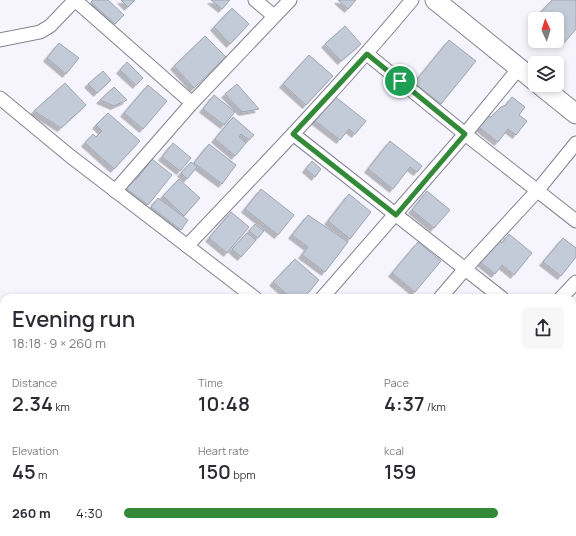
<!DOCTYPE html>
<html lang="en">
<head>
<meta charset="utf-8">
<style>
	:root { --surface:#fff; --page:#f7f7f7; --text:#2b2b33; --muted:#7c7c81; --accent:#328a39 }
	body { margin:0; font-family:Manrope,sans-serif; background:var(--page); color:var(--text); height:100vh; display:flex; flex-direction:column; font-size:15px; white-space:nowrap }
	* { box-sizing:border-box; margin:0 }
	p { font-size:13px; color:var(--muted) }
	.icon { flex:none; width:22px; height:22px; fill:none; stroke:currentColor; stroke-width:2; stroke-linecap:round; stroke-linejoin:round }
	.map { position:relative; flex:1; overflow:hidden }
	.side { position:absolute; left:0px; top:294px; width:576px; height:242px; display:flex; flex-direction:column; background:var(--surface); border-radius:12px 12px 0 0; box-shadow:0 2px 6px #0003 }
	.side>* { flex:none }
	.needle { width:26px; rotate:356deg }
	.tools { position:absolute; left:528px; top:12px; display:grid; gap:8px }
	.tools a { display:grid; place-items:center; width:36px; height:36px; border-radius:6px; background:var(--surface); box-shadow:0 2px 6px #0003; font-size:20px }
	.pin { position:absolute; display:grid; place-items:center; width:34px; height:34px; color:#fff; margin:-17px; border:2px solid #fff; border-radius:50%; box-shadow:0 1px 4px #0007 }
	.round { display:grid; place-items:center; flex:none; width:42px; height:42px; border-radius:6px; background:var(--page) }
	.head { display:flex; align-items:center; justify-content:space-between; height:68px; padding:0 12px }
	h1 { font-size:22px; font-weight:600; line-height:30px }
	.figures { display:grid; grid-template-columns:repeat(3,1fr); gap:6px; height:68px; padding:4px 12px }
	.figures div { display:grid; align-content:center }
	.figures b { font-size:20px; font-weight:600 }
	.figures small { font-size:11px; font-weight:400 }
	.figures p { font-size:11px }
	ul { padding:0 12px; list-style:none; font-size:13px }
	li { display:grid; grid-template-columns:64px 48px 1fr; align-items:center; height:30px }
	li i { height:10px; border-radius:5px; background:var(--accent) }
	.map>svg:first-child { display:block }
	.building { fill:#c3cbd8; stroke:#9fa6b3; filter:url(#shadow) }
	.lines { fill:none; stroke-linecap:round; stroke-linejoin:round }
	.minor-casing { stroke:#848390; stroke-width:15 }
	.secondary-casing { stroke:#848390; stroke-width:21 }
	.minor { stroke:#fff; stroke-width:13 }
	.secondary { stroke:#fff; stroke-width:19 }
	.route-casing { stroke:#fff; stroke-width:8 }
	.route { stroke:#328a39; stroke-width:5 }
</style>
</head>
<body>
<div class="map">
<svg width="576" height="536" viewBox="0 0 576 536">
	<defs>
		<filter id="shadow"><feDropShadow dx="-3.5" dy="3.5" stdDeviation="0" flood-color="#0004"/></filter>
	</defs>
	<rect width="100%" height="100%" fill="#f6f5fe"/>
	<g class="building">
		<path d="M93 0H108L124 15 115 24 91 2Z"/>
		<path d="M121 0H135L128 7Z"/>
		<path d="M211 0H230L222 9Z"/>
		<path d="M338 0H356L348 9Z"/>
		<path d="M552 0H576V29L564 43 557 37V19H538L536 17Z"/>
		<path d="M232 8 249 24 230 44 214 27Z"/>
		<path d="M345 26 361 44 341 61 325 44Z"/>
		<path d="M205 36 226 57 194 88 174 66Z"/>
		<path d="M449 40 476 61 441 104 414 83Z"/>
		<path d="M59 43 79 58 66 74 47 58Z"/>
		<path d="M309 55 333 76 306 105 283 84Z"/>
		<path d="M127 62 143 78 136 85 120 70Z"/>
		<path d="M103 71 111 80 97 93 88 84Z"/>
		<path d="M65 83 86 105 61 128 34 111Z"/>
		<path d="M237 84 259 109 242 112 225 94Z"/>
		<path d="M148 85 167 101 143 129 124 113Z"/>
		<path d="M114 87 127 100 114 106 100 100Z"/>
		<path d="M214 95 235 112 224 125 203 109Z"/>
		<path d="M333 95 366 121 355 134 349 129 340 140 314 120Z"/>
		<path d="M512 97 525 107 519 115 527 121 516 135 508 129 498 142 476 125 484 115 491 117 501 107 506 105Z"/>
		<path d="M108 113 140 141 114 169 85 143 93 134 96 137 102 131 96 125Z"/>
		<path d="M233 117 254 135 249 140 241 134 239 137 246 143 235 156 215 139Z"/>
		<path d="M390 141 422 166 417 172 410 167 393 189 368 169Z"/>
		<path d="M173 143 191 158 180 171 162 157Z"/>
		<path d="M209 144 236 165 222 184 194 163Z"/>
		<path d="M152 159 172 175 148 205 123 186 131 176 136 180Z"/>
		<path d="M312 161 321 169 315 177 306 169Z"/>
		<path d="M191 162 197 167 187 179 181 173Z"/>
		<path d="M179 179 200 198 184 216 163 196Z"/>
		<path d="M261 189 294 215 278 235 245 209Z"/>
		<path d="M427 191 450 210 434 228 412 210Z"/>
		<path d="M349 194 371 212 350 239 328 221Z"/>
		<path d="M158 198 188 220 181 230 151 207Z"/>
		<path d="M231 212 249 227 227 253 209 238Z"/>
		<path d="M308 215 348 242 325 272 302 255 308 247 292 235Z"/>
		<path d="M255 224 264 231 258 238 249 231Z"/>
		<path d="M247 233 256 240 241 257 232 249Z"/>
		<path d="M509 234 532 253 514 275 502 265 495 274 479 261 497 239 502 243Z"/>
		<path d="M563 238 576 248V257L561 276 543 262Z"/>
		<path d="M418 242 441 261 415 292 392 273Z"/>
		<path d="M295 259 319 280 304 298H291L273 282Z"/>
		<path d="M573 428 576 430V455L572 460V430Z"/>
		<path d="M84 532H148L149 536H85Z"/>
	</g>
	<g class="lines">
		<defs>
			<g id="minor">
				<path d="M75 0 192 103"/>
				<path d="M255 0 274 16"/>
				<path d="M0 40 40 32 50 26 75 0"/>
				<path d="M367 54 465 134 576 221"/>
				<path d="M0 98 70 156 255 298"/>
				<path d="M293 134 502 298"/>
				<path d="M115 191 192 103 290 0"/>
				<path d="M187 246C264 165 341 85 412 0"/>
				<path d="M322 298 465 134 519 68"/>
				<path d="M440 298 465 269 537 191 576 143"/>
				<path d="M561 298 576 282"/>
				<path d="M0 348 4 362"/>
				<path d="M0 386H4"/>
				<path d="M572 397 576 400"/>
				<path d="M0 499H4"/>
				<path d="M52 532 53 536"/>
				<path d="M558 532 563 536"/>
			</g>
			<g id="secondary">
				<path d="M435 0 535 81"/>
				<path d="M540 85 576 114"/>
			</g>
		</defs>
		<use href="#minor" class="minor-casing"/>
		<use href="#secondary" class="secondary-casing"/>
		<use href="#minor" class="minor"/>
		<use href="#secondary" class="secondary"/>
	</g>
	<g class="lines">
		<defs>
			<path id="route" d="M367 54 465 134 396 215 293 134Z"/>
		</defs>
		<use href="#route" class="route-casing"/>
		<use href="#route" class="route"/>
	</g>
</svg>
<div class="tools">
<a><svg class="needle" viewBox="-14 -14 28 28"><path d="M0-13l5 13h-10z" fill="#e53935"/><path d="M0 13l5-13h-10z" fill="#7c7c81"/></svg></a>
<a><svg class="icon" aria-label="layers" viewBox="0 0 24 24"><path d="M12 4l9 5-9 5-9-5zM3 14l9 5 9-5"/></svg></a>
</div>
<div class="pin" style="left:400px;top:81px;background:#1e9e55"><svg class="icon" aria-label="arrive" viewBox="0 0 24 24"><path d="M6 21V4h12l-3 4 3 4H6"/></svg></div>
<section class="side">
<div class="head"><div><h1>Evening run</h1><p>18:18 · 9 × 260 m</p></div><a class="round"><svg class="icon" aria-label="share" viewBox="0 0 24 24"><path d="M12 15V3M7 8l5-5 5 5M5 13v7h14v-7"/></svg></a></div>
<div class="figures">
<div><p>Distance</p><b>2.34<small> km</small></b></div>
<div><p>Time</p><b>10:48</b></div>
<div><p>Pace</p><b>4:37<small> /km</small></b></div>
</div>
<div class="figures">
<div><p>Elevation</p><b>45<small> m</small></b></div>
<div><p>Heart rate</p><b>150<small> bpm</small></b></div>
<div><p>kcal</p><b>159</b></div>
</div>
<ul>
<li><b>260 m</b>4:30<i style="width:85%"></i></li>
</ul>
</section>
</div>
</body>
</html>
